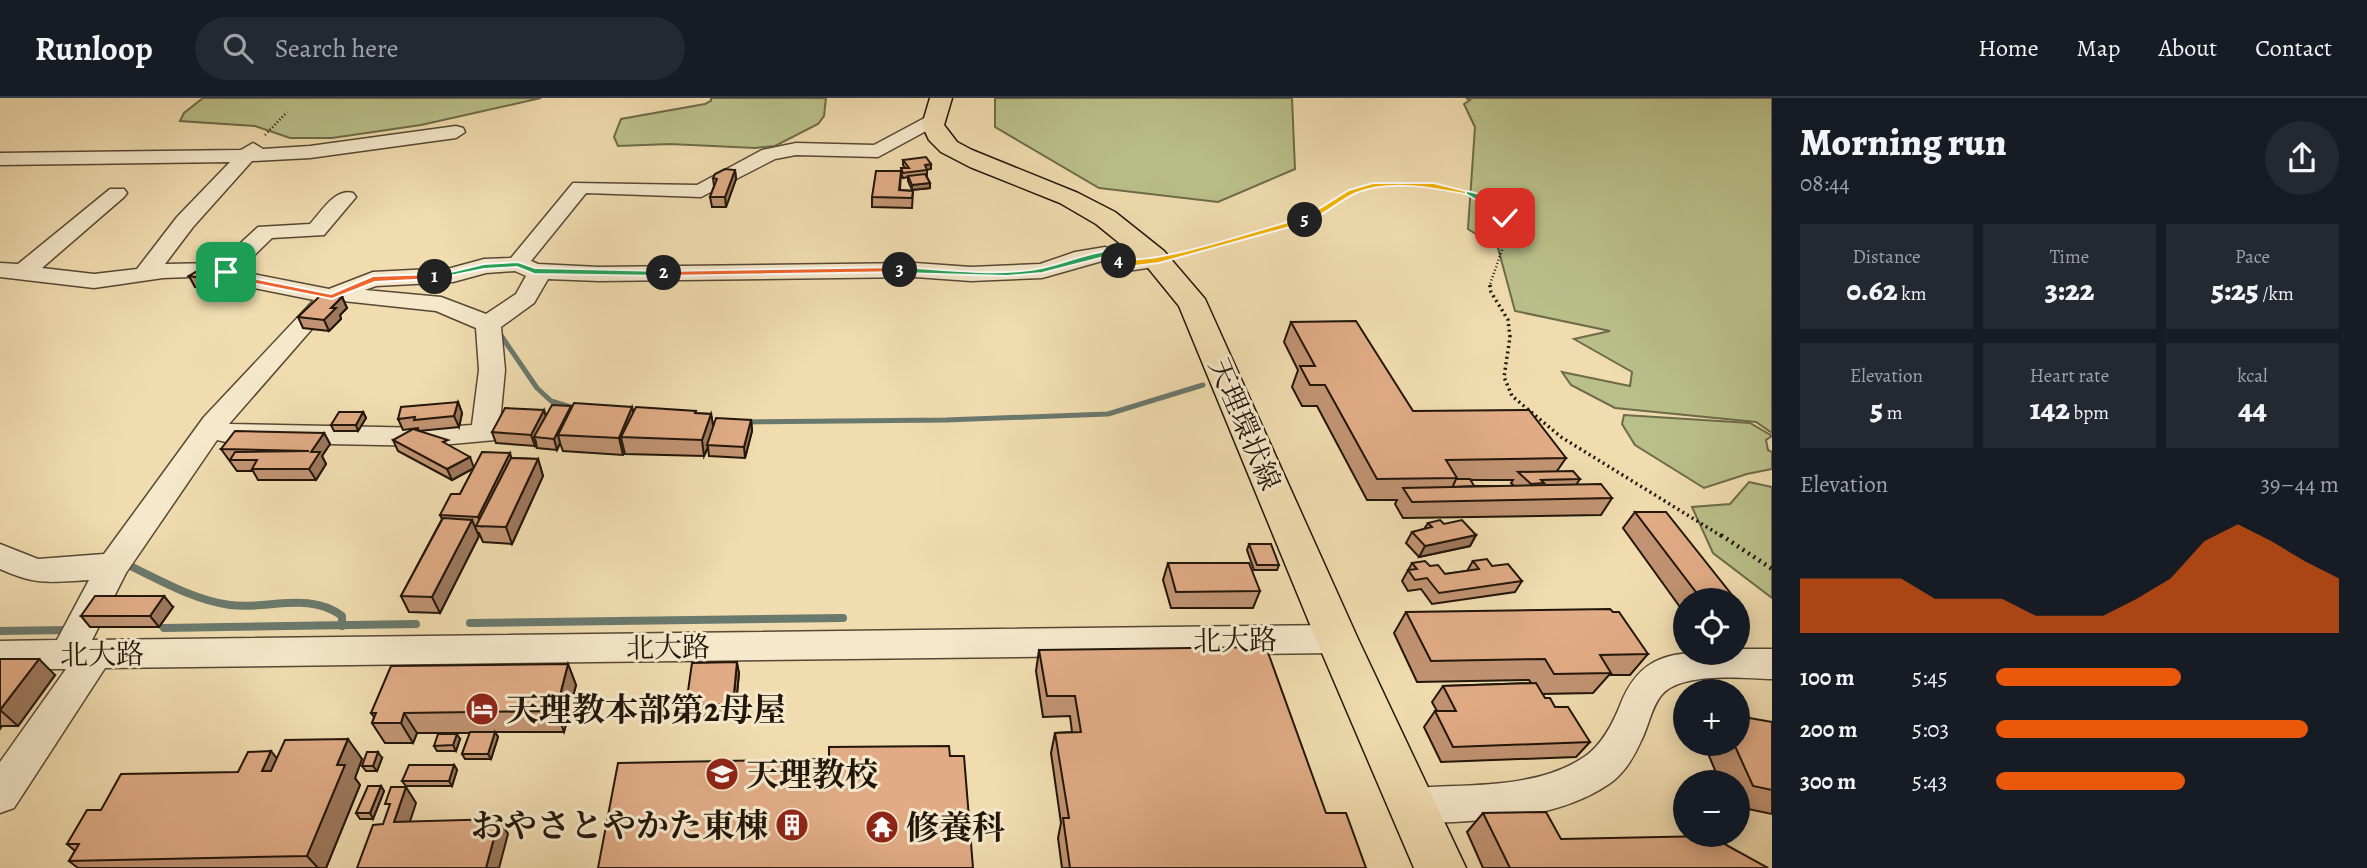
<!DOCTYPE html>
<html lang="en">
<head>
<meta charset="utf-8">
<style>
	:root { --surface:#171b24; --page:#242831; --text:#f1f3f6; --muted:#9ea1a6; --line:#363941; --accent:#ea580c }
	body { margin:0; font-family:Alegreya,"Noto Serif JP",serif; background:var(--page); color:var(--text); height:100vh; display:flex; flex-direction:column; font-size:26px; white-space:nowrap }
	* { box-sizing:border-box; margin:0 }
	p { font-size:23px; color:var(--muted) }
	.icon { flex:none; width:38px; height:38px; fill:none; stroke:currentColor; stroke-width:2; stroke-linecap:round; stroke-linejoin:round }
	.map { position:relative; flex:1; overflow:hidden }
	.drawer { display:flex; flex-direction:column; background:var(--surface); width:595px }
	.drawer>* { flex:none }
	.buttons { position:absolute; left:1673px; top:490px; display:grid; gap:14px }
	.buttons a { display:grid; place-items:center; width:77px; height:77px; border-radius:50%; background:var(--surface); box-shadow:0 4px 18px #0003; font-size:35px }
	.pin { position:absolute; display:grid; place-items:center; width:60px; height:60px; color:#fff; margin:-30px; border-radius:14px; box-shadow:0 4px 10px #0006 }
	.km { position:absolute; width:35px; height:35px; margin:-18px; border-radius:50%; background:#222; color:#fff; font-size:19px; line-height:35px; text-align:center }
	.round { display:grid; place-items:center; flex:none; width:74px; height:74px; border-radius:37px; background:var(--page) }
	.summary { display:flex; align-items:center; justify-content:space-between; height:119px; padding:0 28px }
	h1 { font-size:38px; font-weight:800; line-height:52px }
	.stats { display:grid; grid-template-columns:repeat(3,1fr); gap:10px; height:119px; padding:7px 28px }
	.stats div { display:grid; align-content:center; border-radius:0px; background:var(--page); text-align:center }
	.stats b { font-size:30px; font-weight:800 }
	.stats small { font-size:19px; font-weight:400 }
	.stats p { font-size:19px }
	.chart { height:196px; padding:14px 28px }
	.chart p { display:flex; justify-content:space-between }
	.chart svg { width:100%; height:126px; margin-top:7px; fill:var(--accent); opacity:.7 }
	ul { padding:0 28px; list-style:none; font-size:23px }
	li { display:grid; grid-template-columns:112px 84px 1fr; align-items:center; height:52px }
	li i { height:18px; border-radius:9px; background:var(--accent) }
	header { display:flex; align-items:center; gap:42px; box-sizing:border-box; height:98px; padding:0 35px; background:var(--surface); border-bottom:2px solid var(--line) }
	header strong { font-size:33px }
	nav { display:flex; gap:38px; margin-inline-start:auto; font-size:24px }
	.search { width:490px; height:63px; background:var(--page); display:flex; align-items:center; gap:18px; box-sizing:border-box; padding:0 24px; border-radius:38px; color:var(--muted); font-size:26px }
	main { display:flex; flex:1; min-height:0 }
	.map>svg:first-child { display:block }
	.green { fill:#bac08a; stroke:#6e6b4a; stroke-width:2 }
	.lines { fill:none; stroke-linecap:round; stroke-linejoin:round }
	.stream-far1 { stroke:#6a796d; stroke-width:5 }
	.stream { stroke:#6a796d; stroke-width:8 }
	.minor-casing { stroke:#564834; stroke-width:3 }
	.major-casing { stroke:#22160b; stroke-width:3 }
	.path-far2 { stroke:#22160b; stroke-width:2.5; stroke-dasharray:1 2.5; stroke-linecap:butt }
	.path-far1 { stroke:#22160b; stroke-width:3.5; stroke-dasharray:2 3.5; stroke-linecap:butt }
	.path { stroke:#22160b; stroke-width:4.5; stroke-dasharray:2 4.5; stroke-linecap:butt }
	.minor { fill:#f5e8cb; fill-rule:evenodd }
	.major { fill:#f0dcaf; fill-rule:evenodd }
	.wall { fill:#c19372; stroke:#22160b; stroke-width:2; fill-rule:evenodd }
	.shaded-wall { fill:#9d785d; stroke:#22160b; stroke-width:2 }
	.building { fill:#e0ab85; stroke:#22160b; stroke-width:2 }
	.split-1 { fill:#f0652b; stroke:#fff; stroke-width:2 }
	.split-2 { fill:#22a559; stroke:#fff; stroke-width:2 }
	.split-3 { fill:#f0652b; stroke:#fff; stroke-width:2 }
	.split-4 { fill:#22a559; stroke:#fff; stroke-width:2 }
	.split-5 { fill:#f5b400; stroke:#fff; stroke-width:2 }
	.split-6 { fill:#f5b400; stroke:#fff; stroke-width:2 }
	.split-7 { fill:#22a559; stroke:#fff; stroke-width:2 }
	.labels { text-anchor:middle; stroke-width:6; stroke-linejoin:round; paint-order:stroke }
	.street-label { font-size:28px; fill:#22160b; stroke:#f5e8cb }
	.near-poi-label { font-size:33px; font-weight:bold; fill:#22160b; stroke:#f5e8cb; text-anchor:start }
</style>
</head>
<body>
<header>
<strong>Runloop</strong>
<div class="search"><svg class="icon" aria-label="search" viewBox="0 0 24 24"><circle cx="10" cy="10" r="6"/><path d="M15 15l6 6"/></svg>Search here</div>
<nav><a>Home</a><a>Map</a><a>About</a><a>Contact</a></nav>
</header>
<main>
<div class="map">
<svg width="1772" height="770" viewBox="0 0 1772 770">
	<rect width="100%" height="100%" fill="#f0dcaf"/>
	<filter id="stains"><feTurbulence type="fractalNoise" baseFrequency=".00286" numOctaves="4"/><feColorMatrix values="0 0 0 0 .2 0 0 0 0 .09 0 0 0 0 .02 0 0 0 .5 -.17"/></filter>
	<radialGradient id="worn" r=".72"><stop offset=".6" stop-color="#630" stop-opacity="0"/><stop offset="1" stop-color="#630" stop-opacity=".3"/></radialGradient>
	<g class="green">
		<path d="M203 0H541L421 27 332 40H290L255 28 180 23 184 15Z"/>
		<path d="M711 0H826L824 18 818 26 775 48 755 50 670 46 618 48 614 39 621 21 705 6 711 3Z"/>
		<path d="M995 0H1292L1295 71 1218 104 1099 90 995 29Z"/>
		<path d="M1466 0H1772V335L1756 324 1615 310 1571 287 1562 274 1630 288 1632 274 1574 241 1610 233 1515 213 1498 150 1468 131 1475 29 1464 6 1470 2Z"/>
		<path d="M1624 317 1750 325 1772 338 1766 342 1768 352 1772 354V371L1747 376 1704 390 1635 347 1622 326Z"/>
		<path d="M1749 384 1772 389V500L1713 455 1692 409 1730 406Z"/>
	</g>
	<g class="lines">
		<g class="stream-far1">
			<path d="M498 233 537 290 551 303 574 310"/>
			<path d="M744 324 946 322 1108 316 1203 287"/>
		</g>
		<g class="stream">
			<path d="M124 465C158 481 193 502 230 507 268 512 309 493 342 518V528"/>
			<path d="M470 525 843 520"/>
			<path d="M164 530 416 526"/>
			<path d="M0 533 69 532"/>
		</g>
		<defs>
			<g id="minor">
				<path d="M932 16 939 18 941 22 939 26 878 59 796 57 775 61 701 99 586 95 531 163 538 166 599 169 915 165 971 169 1040 166 1075 154 1105 149 1130 159 1159 155 1167 157 1170 162 1167 167 1127 173 1102 163 1042 180 971 183 915 179 599 183 548 181 534 205 501 229 505 272 499 335 495 342 430 348 226 344 217 342 126 475 92 542 1337 527 1349 531 1354 541 1349 551 1337 555 105 570 14 710 0 715V664L66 571H0V543L57 542 89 482C49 484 38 488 0 471V446L38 461 104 456 204 319 314 202 229 185 215 178 163 180 94 190 0 179V165L18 166 110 91H124L127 95 124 99 42 170 94 176 137 171 177 119 230 64 0 67V55L241 52 253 45 263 51 310 48 456 28 463 30 465 34 456 40 310 60 252 63 193 129 165 166 219 165 258 129 310 126C322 113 335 90 353 95L356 99 324 137 272 140 238 173 329 191 373 174 451 170 484 161 511 160 573 85 697 87 762 52 796 45 874 47ZM515 173 526 178 516 196 486 216 441 199 365 192 376 188 453 184 486 175ZM343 203 436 213 476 230 479 272 472 327 430 330 229 326 318 224Z"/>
				<path d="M1738 551H1772V581C1743 580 1678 573 1660 599 1651 611 1648 630 1641 643 1634 659 1624 676 1609 686 1553 724 1478 722 1413 726L1399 721 1393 708 1399 695 1413 690C1467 686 1534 691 1581 661 1600 650 1611 629 1619 610 1642 548 1681 555 1738 555Z"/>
			</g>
			<path id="major" d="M930 0H952L944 27 957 44 972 52 1078 95 1115 114 1164 153 1205 201 1358 541 1466 770H1414L1316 541 1179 208 1144 165 1096 126 1060 105 970 69 941 54 929 42 922 27Z"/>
		</defs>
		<use href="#minor" class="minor-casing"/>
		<use href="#major" class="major-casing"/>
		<g class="path-far2">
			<path d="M265 37 287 14"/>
			<path d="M1181 156 1296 125 1354 93 1380 86 1425 87 1466 94 1490 107 1511 127 1489 189"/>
		</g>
		<path class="path-far1" d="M1490 187 1491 194 1508 222 1510 239 1504 279 1512 298 1561 339 1723 439"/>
		<path class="path" d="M1721 437 1772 471"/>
		<use href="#minor" class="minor"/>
		<use href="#major" class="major"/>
	</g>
	<g class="wall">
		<path d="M903 62 931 71H927V77H926L930 85V90L912 92 908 83V79L903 80 901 75 900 92 913 93 912 110 872 109V99L901 73V70H905L903 67Z"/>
		<path d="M735 72 736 81 726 109H712L710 99 714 88 713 80Z"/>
		<path d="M236 175 241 186 229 195 195 189 189 178Z"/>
		<path d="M342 199 347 210 340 217 341 221 329 233 303 230 298 219Z"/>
		<path d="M1291 224 1413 313 1566 360 1557 373 1580 381 1576 387 1612 400 1601 417 1403 420 1395 406 1397 402H1367L1317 308H1302L1292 289 1298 272 1284 244ZM1470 382H1513L1511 385 1514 388H1474Z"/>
		<path d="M458 304 462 315 459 329 419 333 418 330 403 332 398 321Z"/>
		<path d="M632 309 633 313 711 316 713 328 751 322 752 333 745 360 709 358 708 349 704 358 625 356 624 352 623 357 563 353 560 345 557 352 537 350 536 345 535 348 496 345 492 334 544 312 546 318Z"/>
		<path d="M363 314 366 320 358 333H334L331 327Z"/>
		<path d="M324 335 330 346 322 358 326 366 316 382H258L253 373H237L221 351Z"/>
		<path d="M393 342 451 349 474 369 511 360 538 361 543 378 512 446 483 444 479 435H477L479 438 440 515 409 514 401 498 442 421 440 417 460 396 474 370 452 382 398 353Z"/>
		<path d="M1635 414 1736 502H1685V516L1623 430Z"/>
		<path d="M1428 425 1444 426 1476 437 1470 448 1419 459 1406 445 1412 434 1424 431Z"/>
		<path d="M1249 446 1279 467 1277 472H1254L1247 452Z"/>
		<path d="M1473 463 1492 468 1522 483 1515 494 1432 506 1421 491 1408 493 1402 483 1412 465 1430 468 1445 476 1467 473Z"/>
		<path d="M1168 465 1260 493 1253 510H1171L1163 482Z"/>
		<path d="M173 509 159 529H90L81 518Z"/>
		<path d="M1406 514 1648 556 1630 577H1609L1593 595 1542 596 1545 600 1555 609 1590 644 1576 659 1441 664 1424 629 1435 613H1437L1432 604 1443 588 1531 585 1529 582 1417 584 1394 535Z"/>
		<path d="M1039 552 1326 715 1366 770H1062L1058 740 1061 725 1051 655 1055 635 1072 634 1070 618 1043 619 1036 573Z"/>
		<path d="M0 561 55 577 18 628H2L0 631Z"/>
		<path d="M568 566 576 587 564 634H495L498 639 491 661H465L462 656 470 635H417L413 645H385L372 625 374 619 371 615Z"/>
		<path d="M739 575 735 617 689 618 686 607Z"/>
		<path d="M1772 624V716L1738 709V684H1720L1704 646H1738Z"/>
		<path d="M460 641 456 653H437L434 648Z"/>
		<path d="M277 660 362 661 355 680 360 687 326 770H78L69 763 75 753 67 746 238 674Z"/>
		<path d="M382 660 377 673H366L362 668Z"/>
		<path d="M454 667 457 672 452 688H406L402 683Z"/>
		<path d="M381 688 384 693 373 721H360L356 715Z"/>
		<path d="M1483 715 1561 741 1768 770H1483L1467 734Z"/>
	</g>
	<g class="shaded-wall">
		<path d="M931 66V71L925 72V67Z"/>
		<path d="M735 72 736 81 726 109 725 99Z"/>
		<path d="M930 85V90L912 92V87Z"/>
		<path d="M236 175 241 186 229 195 224 184Z"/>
		<path d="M342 199 347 210 340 217 341 221 329 233 324 222 331 210Z"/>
		<path d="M458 304 462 315 459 329 454 318Z"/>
		<path d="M571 308 558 337 560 345 557 352 554 341Z"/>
		<path d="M632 309 636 325 621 339 624 352 623 357 619 340Z"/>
		<path d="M544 312 547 323 534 339 536 345 535 348 531 337Z"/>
		<path d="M363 314 366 320 358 333 356 327Z"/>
		<path d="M711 316 714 332 707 347 708 349 704 358 702 342Z"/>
		<path d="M751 322 752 333 745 360 744 349Z"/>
		<path d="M324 335 330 346 322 358 326 366 316 382 309 371 311 354Z"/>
		<path d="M510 355 515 371 482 428 478 419Z"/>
		<path d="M470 359 474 370 452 382 447 371Z"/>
		<path d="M538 361 543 378 512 446 506 429Z"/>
		<path d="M472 422 479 438 440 515 432 499Z"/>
		<path d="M1476 437 1470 448 1419 459 1425 448Z"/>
		<path d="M164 498 173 509 159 529 150 518Z"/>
		<path d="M39 561 55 577 18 628 0 612Z"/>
		<path d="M737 564 739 575 735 617 733 606Z"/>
		<path d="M568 566 576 587 564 634 556 613Z"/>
		<path d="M404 615 417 635 413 645 401 625Z"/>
		<path d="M495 634 498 639 491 661 488 656Z"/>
		<path d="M457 636 460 641 456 653 453 647Z"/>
		<path d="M348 641 362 661 355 680 360 687 326 770H318L307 758 337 667Z"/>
		<path d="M271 653 287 673H262Z"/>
		<path d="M378 654 382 660 377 673 373 668Z"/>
		<path d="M454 667 457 672 452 688 449 683Z"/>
		<path d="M381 688 384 693 373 721 370 715Z"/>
		<path d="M406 689 416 705 405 739 394 724Z"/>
		<path d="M499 721 508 736 499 770H486Z"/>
	</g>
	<g class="building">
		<path d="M926 59 931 66 925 67 927 72 903 75 901 70H909L903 62Z"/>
		<path d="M725 71 735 72 725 99H710L717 81 713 80 715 76Z"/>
		<path d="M876 73H901L899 92 913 93 912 100 872 99Z"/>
		<path d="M925 76 930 85 912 87 908 78Z"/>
		<path d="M207 167 236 175 224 184 189 178Z"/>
		<path d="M321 197 342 199 331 210H336L324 222 298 219Z"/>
		<path d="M1356 223 1413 313 1529 312 1566 360 1446 362 1457 380 1377 381 1325 287H1310L1300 268H1315L1291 224Z"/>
		<path d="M458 304 454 318 414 322 415 319 398 321 401 309Z"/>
		<path d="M574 305 632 309 619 340 558 337Z"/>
		<path d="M552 307 571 308 554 341 534 339Z"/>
		<path d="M636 309 696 313 695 315 711 316 702 342 621 339Z"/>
		<path d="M505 310 544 312 531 337 492 334Z"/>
		<path d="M339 314H363L356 327H331Z"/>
		<path d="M716 320 751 322 744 349 707 347Z"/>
		<path d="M413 331 448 342 443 344 470 359 447 371 393 342Z"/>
		<path d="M235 333 324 335 311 354H320L309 371H252L257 362H230L235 354 309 353 221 351Z"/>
		<path d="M482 354 510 355 478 419 440 417 451 396H460Z"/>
		<path d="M511 360 538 361 506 429 476 428Z"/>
		<path d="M1573 373 1580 381 1541 382 1544 385 1531 386 1518 374Z"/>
		<path d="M1456 381H1470L1474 388 1453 389V388Z"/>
		<path d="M1601 386 1612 400 1412 404 1403 390Z"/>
		<path d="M1635 414H1666L1736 502H1702Z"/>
		<path d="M443 420 472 422 432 499 401 498Z"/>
		<path d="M1440 422 1444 426 1462 422 1476 437 1425 448 1412 434 1432 429 1428 425Z"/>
		<path d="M1249 446H1271L1279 467H1257Z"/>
		<path d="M1487 461 1492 468 1508 466 1522 483 1439 495 1427 480 1415 482 1408 472 1417 471 1412 465 1425 463 1430 468 1438 467 1445 476 1479 471 1473 463Z"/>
		<path d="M1168 465H1249L1260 493 1176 494Z"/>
		<path d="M95 498H164L150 518H81Z"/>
		<path d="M1610 511 1613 514H1619L1648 556 1600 557 1611 575 1554 576 1545 561 1431 563 1406 514Z"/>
		<path d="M1266 549 1326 715H1346L1366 770H1070L1063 720H1069L1055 635 1081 634 1075 598H1047L1039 552Z"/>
		<path d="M0 561H39L0 612Z"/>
		<path d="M737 564 733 606 686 607 692 565Z"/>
		<path d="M568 566 556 613 404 615 401 625H372L376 615H371L391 568Z"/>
		<path d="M1536 585 1545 600H1550L1555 609H1568L1590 644 1453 649 1435 613H1456L1443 588Z"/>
		<path d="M1738 618 1772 624V692L1753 688 1734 646H1738Z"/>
		<path d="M470 634H495L488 656H462Z"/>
		<path d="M438 636H457L453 647 434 648Z"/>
		<path d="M348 641 337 667H345L307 758 69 763 79 746H67L87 712H101L121 676 238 674 248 654 271 653 262 673H271L285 642Z"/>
		<path d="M949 648 950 658H964L973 770H598L618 665 829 661V649Z"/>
		<path d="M367 654H378L373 668H362Z"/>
		<path d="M409 667H454L449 683H402Z"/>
		<path d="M368 688H381L370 715H356Z"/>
		<path d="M391 689H406L394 724 499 721 486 770H357L373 727 383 726 390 706H385Z"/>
		<path d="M1546 714 1561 741 1710 738 1768 770H1510L1483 715Z"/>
	</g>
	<path class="split-1" d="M226 171 232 176 331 196 373 178 435 176 439 179 435 181 375 184 332 201 226 180 221 174Z"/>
	<path class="split-2" d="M518 164 535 170 664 173 669 175 664 178 534 176 517 169 484 171 435 181 430 179 484 166Z"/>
	<path class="split-3" d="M900 169 904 170V174L664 178 660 175 664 173Z"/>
	<path class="split-4" d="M1105 153 1124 163 1119 165 1104 159 1042 175 1007 178 900 175 896 172 900 169C944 171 999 179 1042 170 1063 165 1083 157 1105 153Z"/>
	<path class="split-5" d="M1305 119 1308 124 1159 165 1127 169 1115 163 1119 160C1149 170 1267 129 1305 119Z"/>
	<path class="split-6" d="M1373 85H1434L1473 95 1469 97C1435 90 1390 81 1356 95 1338 103 1325 118 1305 124L1301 122 1349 92Z"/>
	<path class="split-7" d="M1466 93C1482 94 1498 108 1509 120L1502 121 1488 109 1466 96Z"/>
	<defs>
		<symbol id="hotel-disc" viewBox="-11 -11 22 22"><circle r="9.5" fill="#8f2418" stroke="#f5e8cb"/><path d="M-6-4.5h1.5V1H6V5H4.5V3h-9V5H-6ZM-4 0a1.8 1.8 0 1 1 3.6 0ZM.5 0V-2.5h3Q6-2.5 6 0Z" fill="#fff"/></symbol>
		<symbol id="school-disc" viewBox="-11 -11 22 22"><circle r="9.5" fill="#8f2418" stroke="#f5e8cb"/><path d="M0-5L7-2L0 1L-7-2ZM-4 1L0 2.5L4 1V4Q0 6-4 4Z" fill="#fff"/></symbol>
		<symbol id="building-disc" viewBox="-11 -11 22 22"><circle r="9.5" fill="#8f2418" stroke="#f5e8cb"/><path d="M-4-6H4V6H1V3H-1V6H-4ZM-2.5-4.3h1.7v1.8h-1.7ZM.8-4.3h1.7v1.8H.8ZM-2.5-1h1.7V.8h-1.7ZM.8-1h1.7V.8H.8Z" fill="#fff"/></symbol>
		<symbol id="temple-disc" viewBox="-11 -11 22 22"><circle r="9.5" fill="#8f2418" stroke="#f5e8cb"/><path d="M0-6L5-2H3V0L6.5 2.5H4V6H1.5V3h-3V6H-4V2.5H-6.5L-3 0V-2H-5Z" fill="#fff"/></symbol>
	</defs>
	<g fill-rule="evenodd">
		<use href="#hotel-disc" x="463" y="592" width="38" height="38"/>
		<use href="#school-disc" x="703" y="657" width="38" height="38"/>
		<use href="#building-disc" x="773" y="708" width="38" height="38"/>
		<use href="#temple-disc" x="863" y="710" width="38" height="38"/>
	</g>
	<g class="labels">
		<g class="street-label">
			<text transform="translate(1245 326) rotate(67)" y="10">天理環状線</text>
			<text transform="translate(1235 542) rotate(-1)" y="10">北大路</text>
			<text transform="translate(668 549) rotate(-1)" y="10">北大路</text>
			<text transform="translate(102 556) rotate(-1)" y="10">北大路</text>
		</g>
		<g class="near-poi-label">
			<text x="506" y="623">天理教本部第2母屋</text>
			<text x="746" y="688">天理教校</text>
			<text x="768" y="739" text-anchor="end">おやさとやかた東棟</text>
			<text x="906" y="741">修養科</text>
		</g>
	</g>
	<rect width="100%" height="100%" filter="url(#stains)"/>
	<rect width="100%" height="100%" fill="url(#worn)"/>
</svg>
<div class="buttons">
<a><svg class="icon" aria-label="locate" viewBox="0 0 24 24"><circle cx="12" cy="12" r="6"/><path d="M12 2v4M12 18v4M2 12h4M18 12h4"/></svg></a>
<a>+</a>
<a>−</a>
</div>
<div class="pin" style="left:226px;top:174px;background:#1e9e55"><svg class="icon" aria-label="arrive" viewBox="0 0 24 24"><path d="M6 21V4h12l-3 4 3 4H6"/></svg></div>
<div class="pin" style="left:1505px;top:120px;background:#d93025"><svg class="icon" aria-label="check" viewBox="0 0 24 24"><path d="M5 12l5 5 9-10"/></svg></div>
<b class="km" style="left:435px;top:179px">1</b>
<b class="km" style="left:664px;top:175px">2</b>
<b class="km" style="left:900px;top:172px">3</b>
<b class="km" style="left:1119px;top:163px">4</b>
<b class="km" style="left:1305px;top:122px">5</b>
</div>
<section class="drawer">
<div class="summary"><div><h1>Morning run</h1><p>08:44</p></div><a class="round"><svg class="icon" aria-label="share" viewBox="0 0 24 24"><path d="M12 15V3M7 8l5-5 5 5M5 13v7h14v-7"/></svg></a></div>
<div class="stats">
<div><p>Distance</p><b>0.62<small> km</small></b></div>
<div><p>Time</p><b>3:22</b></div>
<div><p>Pace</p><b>5:25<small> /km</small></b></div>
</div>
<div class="stats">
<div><p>Elevation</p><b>5<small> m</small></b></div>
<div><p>Heart rate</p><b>142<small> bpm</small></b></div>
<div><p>kcal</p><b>44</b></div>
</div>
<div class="chart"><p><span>Elevation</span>39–44 m</p>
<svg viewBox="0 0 160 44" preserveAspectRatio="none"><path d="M0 44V25L10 25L20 25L30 25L40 32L50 32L60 32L70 38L80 38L90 38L100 32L110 25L120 12L130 6L140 12L150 19L160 25V44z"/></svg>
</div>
<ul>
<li><b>100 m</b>5:45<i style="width:54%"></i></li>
<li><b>200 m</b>5:03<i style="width:91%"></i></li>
<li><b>300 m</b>5:43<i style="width:55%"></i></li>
</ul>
</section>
</main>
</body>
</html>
